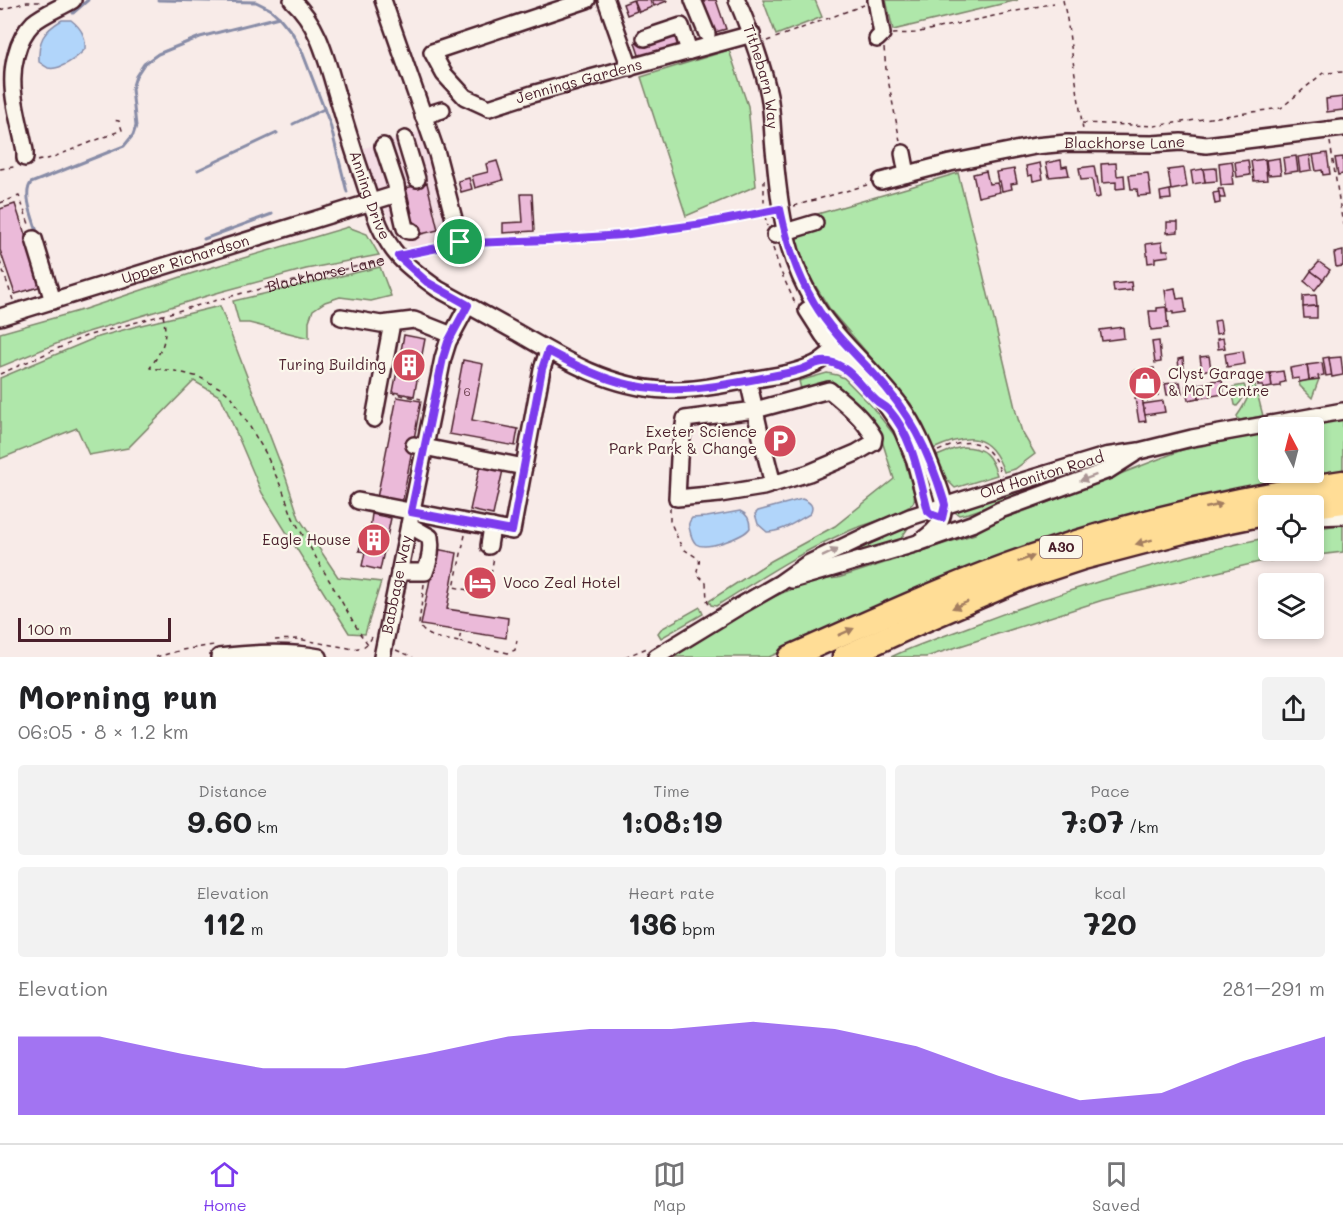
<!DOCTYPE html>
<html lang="en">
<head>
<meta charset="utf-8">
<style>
	:root { --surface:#fff; --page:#f2f2f2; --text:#202124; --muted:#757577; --line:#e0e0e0; --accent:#7c3aed }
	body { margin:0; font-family:Mali,sans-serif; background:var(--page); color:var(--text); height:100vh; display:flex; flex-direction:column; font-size:22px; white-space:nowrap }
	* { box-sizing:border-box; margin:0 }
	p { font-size:20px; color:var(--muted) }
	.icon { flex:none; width:33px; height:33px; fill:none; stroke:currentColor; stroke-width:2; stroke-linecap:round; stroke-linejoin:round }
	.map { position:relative; height:657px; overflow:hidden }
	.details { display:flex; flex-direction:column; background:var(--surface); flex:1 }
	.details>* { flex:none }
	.needle { width:39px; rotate:353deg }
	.tools { position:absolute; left:1258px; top:417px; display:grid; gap:12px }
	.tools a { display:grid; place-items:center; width:66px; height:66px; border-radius:6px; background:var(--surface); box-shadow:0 3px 9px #0003; font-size:30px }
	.scale { position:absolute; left:18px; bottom:15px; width:153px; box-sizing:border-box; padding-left:6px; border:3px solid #4a1f2b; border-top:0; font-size:16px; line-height:21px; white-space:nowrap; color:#4a1f2b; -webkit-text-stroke:4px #fbf7ec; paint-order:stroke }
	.pin { position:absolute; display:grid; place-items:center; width:51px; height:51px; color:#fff; margin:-26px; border:3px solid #fff; border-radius:50%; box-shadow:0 2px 6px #0007 }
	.round { display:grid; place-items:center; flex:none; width:63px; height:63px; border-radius:6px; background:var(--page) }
	.head { display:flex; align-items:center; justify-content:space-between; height:102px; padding:0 18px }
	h1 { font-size:33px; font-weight:800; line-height:45px }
	.stats { display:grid; grid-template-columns:repeat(3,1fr); gap:9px; height:102px; padding:6px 18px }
	.stats div { display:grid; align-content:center; border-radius:6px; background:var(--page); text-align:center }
	.stats b { font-size:30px; font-weight:800 }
	.stats small { font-size:16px; font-weight:400 }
	.stats p { font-size:16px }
	.chart { height:168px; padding:12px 18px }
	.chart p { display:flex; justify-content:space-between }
	.chart svg { width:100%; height:108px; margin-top:6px; fill:var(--accent); opacity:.7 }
	.tabs { display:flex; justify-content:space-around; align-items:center; height:84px; border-top:2px solid var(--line); background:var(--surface); font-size:16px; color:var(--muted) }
	.tabs a { display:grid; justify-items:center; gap:3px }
	.tabs .current { color:var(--accent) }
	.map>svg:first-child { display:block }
	.built { fill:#f4dce4 }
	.green { fill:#afe7aa; stroke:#7c836a; stroke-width:1.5 }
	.water { fill:#b1d5fa; stroke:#888ca7; stroke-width:1.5 }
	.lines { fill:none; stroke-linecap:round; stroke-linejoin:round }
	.stream { stroke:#888ca7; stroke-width:3 }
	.building { fill:#ebbad9; stroke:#4a1f2b; stroke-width:1.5 }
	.minor-casing { stroke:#4a1f2b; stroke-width:20 }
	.highway-casing { stroke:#4a1f2b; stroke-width:27 }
	.path { stroke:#4a1f2b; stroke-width:1.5; stroke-dasharray:4.5 4.5; stroke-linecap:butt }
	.minor { stroke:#fbf7ec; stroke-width:15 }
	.highway { stroke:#ffdd96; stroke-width:22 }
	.oneway { fill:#ab9695 }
	.oneway2 { fill:#a47e60 }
	.route-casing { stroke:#fff; stroke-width:12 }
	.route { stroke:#7c3aed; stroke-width:8 }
	.labels { text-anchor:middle; stroke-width:4.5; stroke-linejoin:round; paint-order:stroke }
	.number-label { font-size:12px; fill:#724656 }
	.shield { fill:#fbf7ec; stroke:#7f6065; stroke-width:1.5 }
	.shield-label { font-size:14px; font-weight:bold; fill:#4a1f2b }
	.street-label { font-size:15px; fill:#4a1f2b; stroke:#fbf7ec }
	.poi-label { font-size:15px; fill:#4a1f2b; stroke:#fbf7ec; text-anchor:end }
</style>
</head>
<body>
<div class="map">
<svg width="1343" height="657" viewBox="0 0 1343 657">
	<rect width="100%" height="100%" fill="#f8ebe8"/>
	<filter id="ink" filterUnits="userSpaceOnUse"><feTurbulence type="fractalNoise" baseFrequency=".0167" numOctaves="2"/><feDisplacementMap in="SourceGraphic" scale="12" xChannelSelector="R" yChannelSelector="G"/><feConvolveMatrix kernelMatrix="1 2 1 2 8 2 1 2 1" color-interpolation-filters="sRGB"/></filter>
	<g filter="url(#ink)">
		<path class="built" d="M422 131 453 238 412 249 387 214 376 189 364 148Z"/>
		<g class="green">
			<path d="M763 0H815L822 17 776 35Z"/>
			<path d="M886 0H1018L893 30Z"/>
			<path d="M729 50 748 106 756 186 686 216 641 77Z"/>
			<path d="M958 173 976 244 1016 412 1022 432 1035 454 1015 469 1004 472C990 432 968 433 933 449L911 404 831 311 808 274 790 222Z"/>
			<path d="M348 227 367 234 379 255 306 269 220 292 78 335 0 367V333L82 310 193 273Z"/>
			<path d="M380 267 391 296 371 301 340 297 325 302 313 310 309 321V338L249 323H239L233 301Z"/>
			<path d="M220 306 286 478 299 518 338 577 381 582 365 634 349 633 262 493 221 397 194 381 128 448 89 455 77 428 0 459V378L95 338 137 326Z"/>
			<path d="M827 373 837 375 844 378 869 403 899 441 914 493C915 498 915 502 911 505 903 513 868 524 856 528 806 548 761 578 716 606L711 605 709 601 771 561 835 526 894 479 879 431 846 394 836 385 827 383 801 389 799 381Z"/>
			<path d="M1252 373 1263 416 1240 420 1238 419 1237 416C1247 402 1252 390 1252 373Z"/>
			<path d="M1319 379 1312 398 1300 386 1299 382Z"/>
			<path d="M1244 385C1248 391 1242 401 1237 406L1235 405 1232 389 1233 387Z"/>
			<path d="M1343 417V471L1259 484 1170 504 1100 525 901 598 769 657H668C715 629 783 582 838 578L975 534 974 529 1025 511 1182 450 1231 440 1248 435 1269 431V472H1314V428L1287 427Z"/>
			<path d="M963 447C985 447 991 456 997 475L955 488 947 480 937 456 954 449Z"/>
			<path d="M1095 466V469L1090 472 969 513 959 515 955 512V508Z"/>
			<path d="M1343 524V552L1259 562 1103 600 926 657H891C918 644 948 635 976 624 1071 588 1169 558 1269 537V550H1314V529Z"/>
			<path d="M910 525 902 537 903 542 883 545 835 560 834 558Z"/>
			<path d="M700 607 703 614 661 638 658 633 661 629Z"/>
		</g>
		<g class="water">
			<path d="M62 20H71C81 28 86 36 85 49 78 57 60 71 48 68 46 67 42 64 39 62 38 41 43 31 62 20Z"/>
			<path d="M802 499C810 502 815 506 810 514 796 521 783 532 767 532L758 524 755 514 758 511Z"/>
			<path d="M740 511C748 514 750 520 750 528 744 537 706 551 696 544 693 541 691 536 690 531 688 525 688 523 692 518L707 517Z"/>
		</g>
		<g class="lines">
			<g class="stream">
				<path d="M158 0 256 2 270 9 279 17 293 34 303 54 330 124 347 192"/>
				<path d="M73 13 88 0"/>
				<path d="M293 124 324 109"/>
				<path d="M198 170 277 133"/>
				<path d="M38 235C34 221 22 194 31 183L124 146 133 135 136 126 132 89 136 76 144 64 158 54 200 37 279 17"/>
				<path d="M204 239 272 214"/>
			</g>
		</g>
		<g class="building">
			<path d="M633 0 637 11 627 15 623 4Z"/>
			<path d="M634 0H650L652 7 639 12Z"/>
			<path d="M652 0H666L667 1 654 6Z"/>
			<path d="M707 0H716L726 29 712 33 701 2Z"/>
			<path d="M677 31 682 48 641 61 635 43Z"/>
			<path d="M1343 97V110L1327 112 1326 99Z"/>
			<path d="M1327 153 1330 174 1323 175 1322 170 1316 171 1313 155Z"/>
			<path d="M1310 155 1312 170 1300 172 1298 157Z"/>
			<path d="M1296 156 1298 171 1285 173 1283 158Z"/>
			<path d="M1343 157V174L1338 175 1335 158Z"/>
			<path d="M1279 158 1281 174 1268 175 1266 160Z"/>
			<path d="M1265 159 1267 180 1254 181 1251 161Z"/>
			<path d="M1061 160 1062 167 1067 166 1069 175 1049 177 1046 163Z"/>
			<path d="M1248 160 1250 175 1237 177 1235 162Z"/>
			<path d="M497 161 503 180 475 188 472 176 488 172 486 164Z"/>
			<path d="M1232 161 1234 176 1232 177 1233 184 1221 185 1219 163Z"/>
			<path d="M1040 163 1043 179 1033 181 1032 175 1028 176 1026 166Z"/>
			<path d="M1116 163 1117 176 1124 175 1125 188 1116 189V182L1102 183 1101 164Z"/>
			<path d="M1094 166 1096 177H1097L1100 197 1095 198 1092 179 1081 180 1079 168Z"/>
			<path d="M1184 168 1187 187 1171 190 1168 170Z"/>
			<path d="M1216 168 1217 181 1205 182 1203 169Z"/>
			<path d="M1014 169 1017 183 1011 184 1012 189 1002 191 1000 181 998 182 996 172Z"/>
			<path d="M1203 169 1205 182 1193 184 1191 171Z"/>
			<path d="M986 171 989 184 997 183 1000 192 978 197 973 174Z"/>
			<path d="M1148 173 1151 195 1138 196 1137 189H1131L1129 175Z"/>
			<path d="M469 178 472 189 461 192 458 181Z"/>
			<path d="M427 183 438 230 417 235 406 188Z"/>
			<path d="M1218 189H1223L1225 198H1220Z"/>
			<path d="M1170 190 1171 199 1161 200 1160 192Z"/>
			<path d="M1219 192 1220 203 1215 204 1213 193Z"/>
			<path d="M521 194H532L534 231 503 233V223L523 222Z"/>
			<path d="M15 204 42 286 15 294 0 250V209Z"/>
			<path d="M1167 222H1178V232L1167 233Z"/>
			<path d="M1162 242 1163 250H1168L1169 256 1155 258V262L1148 263 1146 244Z"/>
			<path d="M1343 251V266L1336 267 1334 253Z"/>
			<path d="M1319 262 1330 270 1323 280 1311 271Z"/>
			<path d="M1311 271 1323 280 1315 290 1304 281Z"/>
			<path d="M1131 282 1132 290 1114 292 1113 284Z"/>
			<path d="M1175 288 1177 299 1184 298 1186 312 1173 314V312H1168L1165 290Z"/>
			<path d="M1316 295 1317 306 1303 307V296Z"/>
			<path d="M1317 306V318H1304L1303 307Z"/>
			<path d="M1166 307 1168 328 1151 330 1149 311H1157V308Z"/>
			<path d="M1220 320 1222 333 1216 334 1214 321Z"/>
			<path d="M1123 327 1124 338 1102 341 1100 330Z"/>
			<path d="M404 335 425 339 414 396 393 392Z"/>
			<path d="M1223 338 1225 348 1218 349 1217 339Z"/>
			<path d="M1159 341 1161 362 1155 363 1152 342Z"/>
			<path d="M1243 351 1245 364 1227 367 1225 354Z"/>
			<path d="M1209 356 1211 369 1202 371 1200 357Z"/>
			<path d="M1329 357 1332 375 1326 376 1323 358Z"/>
			<path d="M1341 357 1343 375 1332 377 1329 358Z"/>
			<path d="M1183 358 1184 368 1179 369 1178 359Z"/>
			<path d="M463 360 483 364 472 420 518 429 515 446 449 434Z"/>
			<path d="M1322 363 1324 375 1318 376 1319 379 1309 380 1307 365Z"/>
			<path d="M1307 365 1309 380 1299 382V378L1292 379 1290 368Z"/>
			<path d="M1154 368 1158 395 1137 398 1133 371Z"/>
			<path d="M1283 371 1285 382 1280 383V386L1272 387 1270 373Z"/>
			<path d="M1270 373 1272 387 1263 389V386H1258L1257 375Z"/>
			<path d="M1222 380 1224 394 1212 396 1210 381Z"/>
			<path d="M1180 382 1182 393 1167 395 1165 384Z"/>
			<path d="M1208 383 1210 397 1199 398 1197 384Z"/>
			<path d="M1197 384 1199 398 1188 400 1186 386Z"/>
			<path d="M397 397 421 401 402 504 377 498Z"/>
			<path d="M1142 397 1146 421 1139 422 1135 398Z"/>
			<path d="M1163 401 1165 412 1145 415 1143 404Z"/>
			<path d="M480 465 503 470 493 515 470 510Z"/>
			<path d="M372 514 391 518 380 570 362 566 365 552 359 551 364 528 370 529Z"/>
			<path d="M436 549 457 553 447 609 508 618 506 638 421 625Z"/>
		</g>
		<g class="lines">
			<defs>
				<g id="minor">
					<path id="s2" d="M292 0C317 23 325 54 334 85 343 116 352 147 363 178 372 205 379 235 399 257 410 269 424 279 438 289 464 303 491 318 518 333 564 360 611 388 666 390 693 391 721 385 748 380 770 377 794 374 815 364 829 357 832 345 851 351"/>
					<path d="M383 0 437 154 460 242"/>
					<path id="s3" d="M587 0 432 52 444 74 465 97 489 108 532 94 752 34"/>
					<path d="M606 0 630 68"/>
					<path d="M693 0 707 34"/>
					<path id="s4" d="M737 0C750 31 762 62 769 95 773 116 772 137 775 158 780 212 786 257 815 305 839 343 874 370 900 405 916 427 925 450 934 474 941 492 948 504 940 522 936 531 926 537 918 543"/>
					<path d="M876 0 882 34 877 39"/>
					<path d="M645 38 681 26 689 51"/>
					<path d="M423 116 442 110"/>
					<path d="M405 139 417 179"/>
					<path d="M903 153 907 174"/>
					<path d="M25 158V151C19 118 7 88 16 55 19 43 24 32 33 23 45 13 60 8 73 0"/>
					<path id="s5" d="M881 181 950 163 1035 146 1067 143 1152 144 1181 142 1206 145 1343 128"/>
					<path d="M397 193 405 228 408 231H412"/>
					<path d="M775 235 815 223"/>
					<path d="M34 239 53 301"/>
					<path d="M807 310 823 335 835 350 881 398 901 427 915 461 928 511"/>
					<path id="s6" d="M0 317 394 195 397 193 396 185 383 146"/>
					<path d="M341 317 381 324 414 320 452 335"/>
					<path d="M748 380 761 437 773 484"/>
					<path d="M829 390C846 404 863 418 874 437L873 443 856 453 809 473 763 487 720 494 677 498 679 458 685 419 755 410Z"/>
					<path d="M374 419 392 323"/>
					<path d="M414 445 524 467"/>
					<path d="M358 501 512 531 542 369 548 351"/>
					<path d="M1314 517 1343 516"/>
					<path d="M489 546 492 527"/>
					<path d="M399 572H425C430 560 432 549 430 537L409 525"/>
					<path d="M792 580 918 543 974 523 1000 510 1109 470 1134 454"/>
					<path d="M219 657C252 653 286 651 319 657"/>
					<path id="s7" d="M382 657 443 358 448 342 468 305"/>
					<path id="s8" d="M656 657 738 607 780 583 807 564 870 534 910 517 1006 486 1105 456 1139 451 1192 438 1343 411"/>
				</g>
				<g id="highway">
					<path d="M1314 506 1343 502"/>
					<path d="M790 657C870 622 950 584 1033 556 1134 522 1238 497 1343 482"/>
					<path d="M844 657 923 621 1025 577 1083 558 1140 543 1206 526 1269 513"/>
				</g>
			</defs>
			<use href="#minor" class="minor-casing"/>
			<use href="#highway" class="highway-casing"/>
			<g class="path">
				<path d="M1063 0 1067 19 1083 130"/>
				<path d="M0 10 27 2H43"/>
				<path d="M893 34 915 33 1054 3"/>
				<path d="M767 41 864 5"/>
				<path d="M884 48 886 69 900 141"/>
				<path d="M1082 123 1154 126 1281 108 1323 73 1343 72"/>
				<path d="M1330 142 1343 225"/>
				<path d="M37 161 51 158 122 130 119 121 113 120"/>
				<path d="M0 169 14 167"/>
				<path d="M764 180V211L767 226"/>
				<path d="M0 203 19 196 30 227"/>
				<path d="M794 206 867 185"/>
				<path d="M473 243 548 240 622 235 703 224 758 214 769 210"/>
				<path d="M773 248 780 270 796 305"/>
				<path d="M415 253 448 246"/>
				<path d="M0 262 13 300"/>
				<path d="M163 315C168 340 163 348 150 368L175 371 199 377 222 389 232 397 265 452 283 491 293 518 361 635 368 644 372 637"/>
				<path id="s1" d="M0 374 86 336 243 293 384 260"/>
				<path d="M391 393 421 399"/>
				<path d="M938 451C972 436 988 439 1002 475"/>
				<path d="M670 508V521L682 548 699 559C701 564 696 568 697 574L706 583 707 600 710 608"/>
				<path d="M465 535 454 587 487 594 494 557"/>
				<path d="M424 584 419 624C425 639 446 639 459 642L461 631"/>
				<path d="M275 640 298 639 354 649 363 647 367 644"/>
				<path d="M460 642 508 653 515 650 517 640"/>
				<path d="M396 650 413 657"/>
				<path d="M156 657 182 650 214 645"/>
				<path d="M625 657 647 648"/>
			</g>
			<use href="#minor" class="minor"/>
			<use href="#highway" class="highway"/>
		</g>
		<defs><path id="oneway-solid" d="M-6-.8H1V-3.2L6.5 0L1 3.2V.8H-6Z" transform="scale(1.5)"/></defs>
		<g class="oneway">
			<use href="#oneway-solid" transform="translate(1088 478) rotate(160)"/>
			<use href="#oneway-solid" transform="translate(830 553) rotate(-26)"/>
		</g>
		<g class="oneway2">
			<use href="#oneway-solid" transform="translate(1214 506) rotate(-13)"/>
			<use href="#oneway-solid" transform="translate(1144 542) rotate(165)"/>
			<use href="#oneway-solid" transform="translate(1026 559) rotate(-20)"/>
			<use href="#oneway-solid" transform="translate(960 605) rotate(157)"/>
			<use href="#oneway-solid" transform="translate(846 632) rotate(-24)"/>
		</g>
	</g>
	<g class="lines" filter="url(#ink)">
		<defs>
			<path id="route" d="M780 209C787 242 796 273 814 303 830 330 852 351 873 373 909 411 929 451 944 501L945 505 942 518 933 515 928 511C919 477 913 437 889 410 886 406 882 405 878 402 873 398 869 393 865 389 855 378 845 365 829 362 818 360 810 367 799 370 790 373 781 374 772 376 722 386 670 397 619 382 594 375 571 363 548 351L542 369 512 531 411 512 443 358 448 342 468 305 427 282 398 256 452 245 460 242 472 243 548 240 622 235 703 224Z"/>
		</defs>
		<use href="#route" class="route-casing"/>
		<use href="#route" class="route"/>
	</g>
	<defs>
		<symbol id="building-disc" viewBox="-11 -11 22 22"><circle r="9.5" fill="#d1495b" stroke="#fbf7ec"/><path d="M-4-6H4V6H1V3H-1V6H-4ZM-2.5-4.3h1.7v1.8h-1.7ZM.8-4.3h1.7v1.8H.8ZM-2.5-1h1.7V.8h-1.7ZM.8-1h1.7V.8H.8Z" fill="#fff"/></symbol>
		<symbol id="shop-disc" viewBox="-11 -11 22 22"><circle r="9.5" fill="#d1495b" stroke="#fbf7ec"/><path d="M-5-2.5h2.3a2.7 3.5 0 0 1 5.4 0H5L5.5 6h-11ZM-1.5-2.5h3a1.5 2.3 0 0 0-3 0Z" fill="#fff"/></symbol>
		<symbol id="parking-disc" viewBox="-11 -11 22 22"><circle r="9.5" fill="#d1495b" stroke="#fbf7ec"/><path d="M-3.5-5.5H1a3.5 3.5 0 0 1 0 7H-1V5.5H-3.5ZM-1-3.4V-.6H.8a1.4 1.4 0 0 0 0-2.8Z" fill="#fff"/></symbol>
		<symbol id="hotel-disc" viewBox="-11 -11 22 22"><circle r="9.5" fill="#d1495b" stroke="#fbf7ec"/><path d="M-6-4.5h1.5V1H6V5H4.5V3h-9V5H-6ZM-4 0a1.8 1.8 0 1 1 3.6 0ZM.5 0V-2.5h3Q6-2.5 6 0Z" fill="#fff"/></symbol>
	</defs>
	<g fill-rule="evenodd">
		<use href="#building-disc" x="390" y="346" width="38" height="38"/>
		<use href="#shop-disc" x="1126" y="364" width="38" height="38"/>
		<use href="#parking-disc" x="761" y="422" width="38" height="38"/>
		<use href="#building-disc" x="355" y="521" width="38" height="38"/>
		<use href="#hotel-disc" x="461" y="564" width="38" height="38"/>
	</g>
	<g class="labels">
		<g class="number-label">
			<text x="467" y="396">6</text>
		</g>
		<rect class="shield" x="1040" y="536" width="42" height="22" rx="4.5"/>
		<g class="shield-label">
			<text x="1061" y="552">A30</text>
		</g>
		<g class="street-label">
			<text dy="5" stroke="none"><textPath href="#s4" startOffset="81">Tithebarn Way</textPath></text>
			<text dy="5" stroke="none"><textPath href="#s3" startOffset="340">Jennings Gardens</textPath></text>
			<text dy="5" stroke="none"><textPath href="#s5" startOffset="248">Blackhorse Lane</textPath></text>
			<text dy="5" stroke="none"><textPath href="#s2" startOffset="212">Anning Drive</textPath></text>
			<text dy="5" stroke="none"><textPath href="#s6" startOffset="194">Upper Richardson</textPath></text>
			<text dy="5" stroke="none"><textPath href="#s1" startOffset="342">Blackhorse Lane</textPath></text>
			<text dy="5" stroke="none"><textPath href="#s8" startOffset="429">Old Honiton Road</textPath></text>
			<text dy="5" stroke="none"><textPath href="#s7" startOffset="74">Babbage Way</textPath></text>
		</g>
		<g class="poi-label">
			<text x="386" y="370">Turing Building</text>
			<text x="1168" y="379" text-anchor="start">Clyst Garage<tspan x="1168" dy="17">&amp; MoT Centre</tspan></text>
			<text x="757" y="437">Exeter Science<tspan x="757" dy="17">Park Park &amp; Change</tspan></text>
			<text x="351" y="545">Eagle House</text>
			<text x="503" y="588" text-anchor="start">Voco Zeal Hotel</text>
		</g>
	</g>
</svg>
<div class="tools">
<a><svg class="needle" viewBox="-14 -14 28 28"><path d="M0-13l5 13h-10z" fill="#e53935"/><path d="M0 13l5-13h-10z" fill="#757577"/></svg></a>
<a><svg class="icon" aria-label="locate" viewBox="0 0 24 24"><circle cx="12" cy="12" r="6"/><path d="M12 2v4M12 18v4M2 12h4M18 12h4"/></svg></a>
<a><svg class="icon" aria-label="layers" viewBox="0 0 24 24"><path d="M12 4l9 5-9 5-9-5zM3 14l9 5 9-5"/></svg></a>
</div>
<div class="scale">100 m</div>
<div class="pin" style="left:460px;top:242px;background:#1e9e55"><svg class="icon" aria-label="arrive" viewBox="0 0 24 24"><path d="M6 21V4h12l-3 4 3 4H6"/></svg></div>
</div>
<section class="details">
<div class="head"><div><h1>Morning run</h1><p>06:05 · 8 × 1.2 km</p></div><a class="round"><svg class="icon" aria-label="share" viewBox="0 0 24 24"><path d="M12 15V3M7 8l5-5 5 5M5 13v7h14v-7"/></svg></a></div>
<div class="stats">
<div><p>Distance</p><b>9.60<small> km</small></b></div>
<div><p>Time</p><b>1:08:19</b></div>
<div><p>Pace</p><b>7:07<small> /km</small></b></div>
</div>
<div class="stats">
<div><p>Elevation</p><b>112<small> m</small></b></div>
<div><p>Heart rate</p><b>136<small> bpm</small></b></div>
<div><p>kcal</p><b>720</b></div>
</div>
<div class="chart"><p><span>Elevation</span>281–291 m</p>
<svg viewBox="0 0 160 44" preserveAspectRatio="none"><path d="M0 44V12L10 12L20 19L30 25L40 25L50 19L60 12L70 9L80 9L90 6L100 9L110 16L120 28L130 38L140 35L150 22L160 12V44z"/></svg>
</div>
</section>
<nav class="tabs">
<a class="current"><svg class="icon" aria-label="home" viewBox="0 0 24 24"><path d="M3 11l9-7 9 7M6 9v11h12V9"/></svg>Home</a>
<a><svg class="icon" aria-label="map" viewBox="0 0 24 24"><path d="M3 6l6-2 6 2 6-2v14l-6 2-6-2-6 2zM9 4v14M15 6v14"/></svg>Map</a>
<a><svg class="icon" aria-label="saved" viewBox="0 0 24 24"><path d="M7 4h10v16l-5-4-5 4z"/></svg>Saved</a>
</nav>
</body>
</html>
